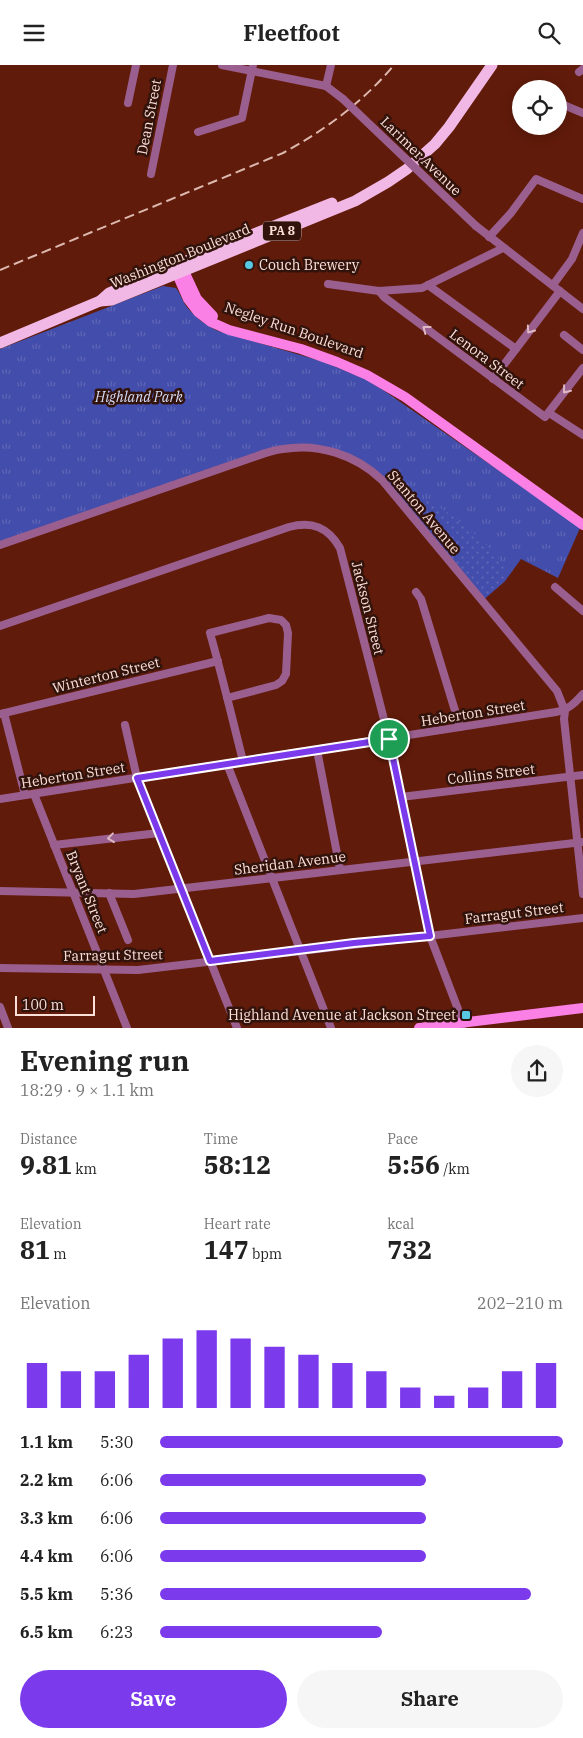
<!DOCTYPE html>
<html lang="en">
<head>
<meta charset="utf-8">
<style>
	:root { --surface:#fff; --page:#f6f6f6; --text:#222; --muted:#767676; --accent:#7c3aed }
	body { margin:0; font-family:"IBM Plex Serif",serif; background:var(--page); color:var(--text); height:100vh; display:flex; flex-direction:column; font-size:19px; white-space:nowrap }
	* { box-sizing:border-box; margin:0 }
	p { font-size:16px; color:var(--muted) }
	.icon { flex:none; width:28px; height:28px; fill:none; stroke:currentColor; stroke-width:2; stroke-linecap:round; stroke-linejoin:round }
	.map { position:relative; height:963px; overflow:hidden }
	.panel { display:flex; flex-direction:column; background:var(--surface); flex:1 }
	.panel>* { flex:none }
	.fabs { position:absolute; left:512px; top:15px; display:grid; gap:10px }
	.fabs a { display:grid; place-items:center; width:55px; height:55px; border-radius:50%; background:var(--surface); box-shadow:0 2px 12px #0003; font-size:25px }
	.scale { position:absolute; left:15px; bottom:12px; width:80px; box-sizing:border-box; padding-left:5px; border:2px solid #fbe0d9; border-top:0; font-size:14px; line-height:18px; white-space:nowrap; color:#fbe0d9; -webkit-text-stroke:4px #32130c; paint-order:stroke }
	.pin { position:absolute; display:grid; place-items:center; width:42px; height:42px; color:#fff; margin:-21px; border:2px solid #fff; border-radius:50%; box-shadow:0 1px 5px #0007 }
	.round { display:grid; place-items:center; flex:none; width:52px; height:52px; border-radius:26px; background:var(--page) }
	.overview { display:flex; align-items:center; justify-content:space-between; height:85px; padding:0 20px }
	h1 { font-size:28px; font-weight:800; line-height:38px }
	.metrics { display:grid; grid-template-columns:repeat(3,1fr); gap:8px; height:85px; padding:5px 20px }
	.metrics div { display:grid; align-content:center }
	.metrics b { font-size:25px; font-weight:800 }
	.metrics small { font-size:14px; font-weight:400 }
	.metrics p { font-size:14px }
	.chart { height:140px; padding:10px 20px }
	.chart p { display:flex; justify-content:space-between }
	.chart svg { width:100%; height:90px; margin-top:5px; stroke:var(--accent); stroke-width:6 }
	.button { display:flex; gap:10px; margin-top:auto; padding:10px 20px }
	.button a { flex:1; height:58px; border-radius:30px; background:var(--accent); color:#fff; font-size:20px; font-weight:800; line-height:58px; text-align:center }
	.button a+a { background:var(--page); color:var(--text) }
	ul { padding:0 20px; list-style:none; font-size:16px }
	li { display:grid; grid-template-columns:80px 60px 1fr; align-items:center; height:38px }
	li i { height:12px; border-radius:6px; background:var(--accent) }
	header { display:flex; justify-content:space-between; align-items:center; height:65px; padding:0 20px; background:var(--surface); font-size:22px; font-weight:800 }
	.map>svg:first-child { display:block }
	.grass { fill:url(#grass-tufts) }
	.garden { fill:url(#garden-dots) }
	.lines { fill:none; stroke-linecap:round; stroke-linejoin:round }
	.minor { stroke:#9a5f8e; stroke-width:8 }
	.major { stroke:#fb80e5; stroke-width:10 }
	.highway { stroke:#f2b8e5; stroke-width:11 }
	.rail { stroke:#dcb8af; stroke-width:2; stroke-dasharray:10 5; stroke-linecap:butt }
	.minor-bridge { stroke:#9a5f8e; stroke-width:8 }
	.oneway { stroke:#deb9c2 }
	.route-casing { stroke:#fff; stroke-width:10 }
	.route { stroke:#7c3aed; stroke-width:6 }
	.poi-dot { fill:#57c9e2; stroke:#32130c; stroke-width:2 }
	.labels { text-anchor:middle; stroke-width:5; stroke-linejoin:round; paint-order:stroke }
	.shield { fill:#32130c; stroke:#bfa29c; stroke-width:1 }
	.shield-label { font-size:12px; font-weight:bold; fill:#fbe0d9 }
	.street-label { font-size:14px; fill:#fbe0d9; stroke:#32130c }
	.poi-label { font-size:14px; fill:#fbe0d9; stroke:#32130c; text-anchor:start }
	.park-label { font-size:14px; font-style:italic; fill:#d7def9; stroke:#32130c }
</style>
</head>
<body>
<header><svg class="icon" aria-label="menu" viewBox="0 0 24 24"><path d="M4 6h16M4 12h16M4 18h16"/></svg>Fleetfoot<svg class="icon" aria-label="search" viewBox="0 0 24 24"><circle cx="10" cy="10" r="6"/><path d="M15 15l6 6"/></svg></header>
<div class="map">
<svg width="583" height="963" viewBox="0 0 583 963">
	<defs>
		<pattern id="grass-tufts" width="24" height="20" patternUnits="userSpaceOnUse" patternTransform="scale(1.25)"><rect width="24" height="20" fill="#434dab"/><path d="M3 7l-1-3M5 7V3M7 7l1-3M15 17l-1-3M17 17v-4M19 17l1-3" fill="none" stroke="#5f66b6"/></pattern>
		<pattern id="garden-dots" width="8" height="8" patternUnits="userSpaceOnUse" patternTransform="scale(1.25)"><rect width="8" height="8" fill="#434dab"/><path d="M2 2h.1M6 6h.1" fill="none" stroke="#5f66b6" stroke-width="1.8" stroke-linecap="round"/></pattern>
	</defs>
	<rect width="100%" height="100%" fill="#611b0a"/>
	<path class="grass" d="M163 221 176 223C180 228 182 235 186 241 195 252 205 260 218 266L324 297 365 314 383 325 557 446 580 463 558 513 521 494 505 516 482 536 393 427 353 394 310 382 283 384 0 480V284Z"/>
	<path class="garden" d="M426 434C447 445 488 477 501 497 505 503 506 509 505 516L482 536 408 445Z"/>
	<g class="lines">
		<g class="minor">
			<path d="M222 0 326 21 343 34"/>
			<path d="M579 7 583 4"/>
			<path d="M326 21 331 0"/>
			<path d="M128 38 136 0"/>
			<path d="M559 38 583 48"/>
			<path d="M198 67 242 53 253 0"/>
			<path d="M151 109 173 0"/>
			<path d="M476 161 583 244"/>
			<path d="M489 172 511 148 536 114 583 134"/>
			<path d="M328 219 379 226 422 223 503 183"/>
			<path d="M428 220 516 284"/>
			<path d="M553 220 572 194 583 168"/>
			<path d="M379 226 384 232 545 352 583 303"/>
			<path d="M564 270 583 285"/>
			<path d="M493 314 560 226"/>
			<path d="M549 348 583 370"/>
			<path d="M0 480 257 391C265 388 274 385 283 384 319 378 356 390 382 415L557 626 565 646 564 654 583 829"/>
			<path d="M555 522 583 546"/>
			<path d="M416 527 421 534 460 662"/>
			<path d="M0 561 289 462C312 456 328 462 340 483L389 674 430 871 461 952 462 963"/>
			<path d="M227 633 276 620 282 616 286 609 288 568 286 560 281 555 269 553 210 568C222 610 232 653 243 696"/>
			<path d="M4 648 25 730"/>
			<path d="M0 649 218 596"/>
			<path d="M125 660 137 713 237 963"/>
			<path d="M317 685 340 804"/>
			<path d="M227 699 331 963"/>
			<path d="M34 729 127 963"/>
			<path d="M401 732 583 710"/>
			<path d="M0 734 556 647C568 645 575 638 583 629"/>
			<path d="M54 780 159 768"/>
			<path d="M0 826 134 829 583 777"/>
			<path d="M109 828 128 875"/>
			<path d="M0 903 138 905 583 853"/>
			<path d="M0 942 8 963"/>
		</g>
		<g class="major">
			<path d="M177 200V209L188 234 198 247 211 257 229 265 301 284 337 297 367 310 405 332 583 460"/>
			<path d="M178 200 184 206 197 234 213 251"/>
			<path d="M419 963 583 943"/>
		</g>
		<g class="highway">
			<path d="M100 236 112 235 355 136 388 117 407 104 435 79 449 62 492 0"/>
			<path d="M0 278 100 236 109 228 156 208 332 138"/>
		</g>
		<path class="rail" d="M0 205 283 88C325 65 363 37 394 0"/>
		<path class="minor-bridge" d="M343 34 476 161"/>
	</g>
	<defs><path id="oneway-chevron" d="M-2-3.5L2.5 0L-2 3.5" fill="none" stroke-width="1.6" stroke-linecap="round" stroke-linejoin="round" transform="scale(1.25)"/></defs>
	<g class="oneway">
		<use href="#oneway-chevron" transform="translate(426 264) rotate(-143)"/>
		<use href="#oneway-chevron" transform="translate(530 265) rotate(125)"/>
		<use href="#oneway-chevron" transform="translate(566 325) rotate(128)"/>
		<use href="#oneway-chevron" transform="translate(111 773) rotate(173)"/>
	</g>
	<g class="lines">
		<defs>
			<path id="route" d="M389 674 430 871 354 878 210 896 137 713Z"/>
		</defs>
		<use href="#route" class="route-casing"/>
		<use href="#route" class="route"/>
	</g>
	<g class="poi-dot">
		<circle cx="249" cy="200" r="5"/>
		<rect x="461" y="945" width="10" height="10" rx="2.5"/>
	</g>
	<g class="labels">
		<rect class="shield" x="263" y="156.5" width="38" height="19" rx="4"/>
		<g class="shield-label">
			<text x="282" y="170">PA 8</text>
		</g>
		<g class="street-label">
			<text transform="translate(149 52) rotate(-79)" y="5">Dean Street</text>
			<text transform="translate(421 91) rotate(44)" y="5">Larimer Avenue</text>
			<text transform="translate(180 191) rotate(-22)" y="5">Washington Boulevard</text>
			<text transform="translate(294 265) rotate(19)" y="5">Negley Run Boulevard</text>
			<text transform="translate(487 294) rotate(37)" y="5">Lenora Street</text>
			<text transform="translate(424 447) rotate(50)" y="5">Stanton Avenue</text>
			<text transform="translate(368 543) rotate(76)" y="5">Jackson Street</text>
			<text transform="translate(106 610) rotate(-14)" y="5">Winterton Street</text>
			<text transform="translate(473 648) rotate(-9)" y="5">Heberton Street</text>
			<text transform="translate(491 709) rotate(-7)" y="5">Collins Street</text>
			<text transform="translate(73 710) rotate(-9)" y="5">Heberton Street</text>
			<text transform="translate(290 798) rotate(-7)" y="5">Sheridan Avenue</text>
			<text transform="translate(87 827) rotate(68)" y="5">Bryant Street</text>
			<text transform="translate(514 848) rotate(-7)" y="5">Farragut Street</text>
			<text transform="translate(113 890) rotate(-1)" y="5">Farragut Street</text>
		</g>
		<g class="poi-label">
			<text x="259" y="205">Couch Brewery</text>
			<text x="456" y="955" text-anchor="end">Highland Avenue at Jackson Street</text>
		</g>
		<g class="park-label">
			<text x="139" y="337">Highland Park</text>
		</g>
	</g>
</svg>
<div class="fabs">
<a><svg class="icon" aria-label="locate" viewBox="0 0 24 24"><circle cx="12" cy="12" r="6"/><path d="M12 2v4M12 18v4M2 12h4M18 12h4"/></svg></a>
</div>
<div class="scale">100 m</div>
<div class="pin" style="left:389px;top:674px;background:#1e9e55"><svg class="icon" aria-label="arrive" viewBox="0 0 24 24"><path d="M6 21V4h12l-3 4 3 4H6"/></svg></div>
</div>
<section class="panel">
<div class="overview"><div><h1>Evening run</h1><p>18:29 · 9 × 1.1 km</p></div><a class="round"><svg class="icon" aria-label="share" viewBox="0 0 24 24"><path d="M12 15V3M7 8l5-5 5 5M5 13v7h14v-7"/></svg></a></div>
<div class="metrics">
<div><p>Distance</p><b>9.81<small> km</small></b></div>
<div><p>Time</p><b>58:12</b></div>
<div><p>Pace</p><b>5:56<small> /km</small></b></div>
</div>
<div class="metrics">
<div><p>Elevation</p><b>81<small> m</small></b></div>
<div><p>Heart rate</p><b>147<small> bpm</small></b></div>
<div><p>kcal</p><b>732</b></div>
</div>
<div class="chart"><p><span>Elevation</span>202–210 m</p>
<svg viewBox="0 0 160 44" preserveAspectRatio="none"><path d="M5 44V22M15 44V26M25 44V26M35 44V18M45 44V10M55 44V6M65 44V10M75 44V14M85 44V18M95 44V22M105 44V26M115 44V34M125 44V38M135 44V34M145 44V26M155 44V22"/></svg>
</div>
<ul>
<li><b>1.1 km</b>5:30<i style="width:100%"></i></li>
<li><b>2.2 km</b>6:06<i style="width:66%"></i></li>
<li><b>3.3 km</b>6:06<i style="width:66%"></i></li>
<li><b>4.4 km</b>6:06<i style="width:66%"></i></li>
<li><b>5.5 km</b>5:36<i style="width:92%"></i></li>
<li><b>6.5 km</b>6:23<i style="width:55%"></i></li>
</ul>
<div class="button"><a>Save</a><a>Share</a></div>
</section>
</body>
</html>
